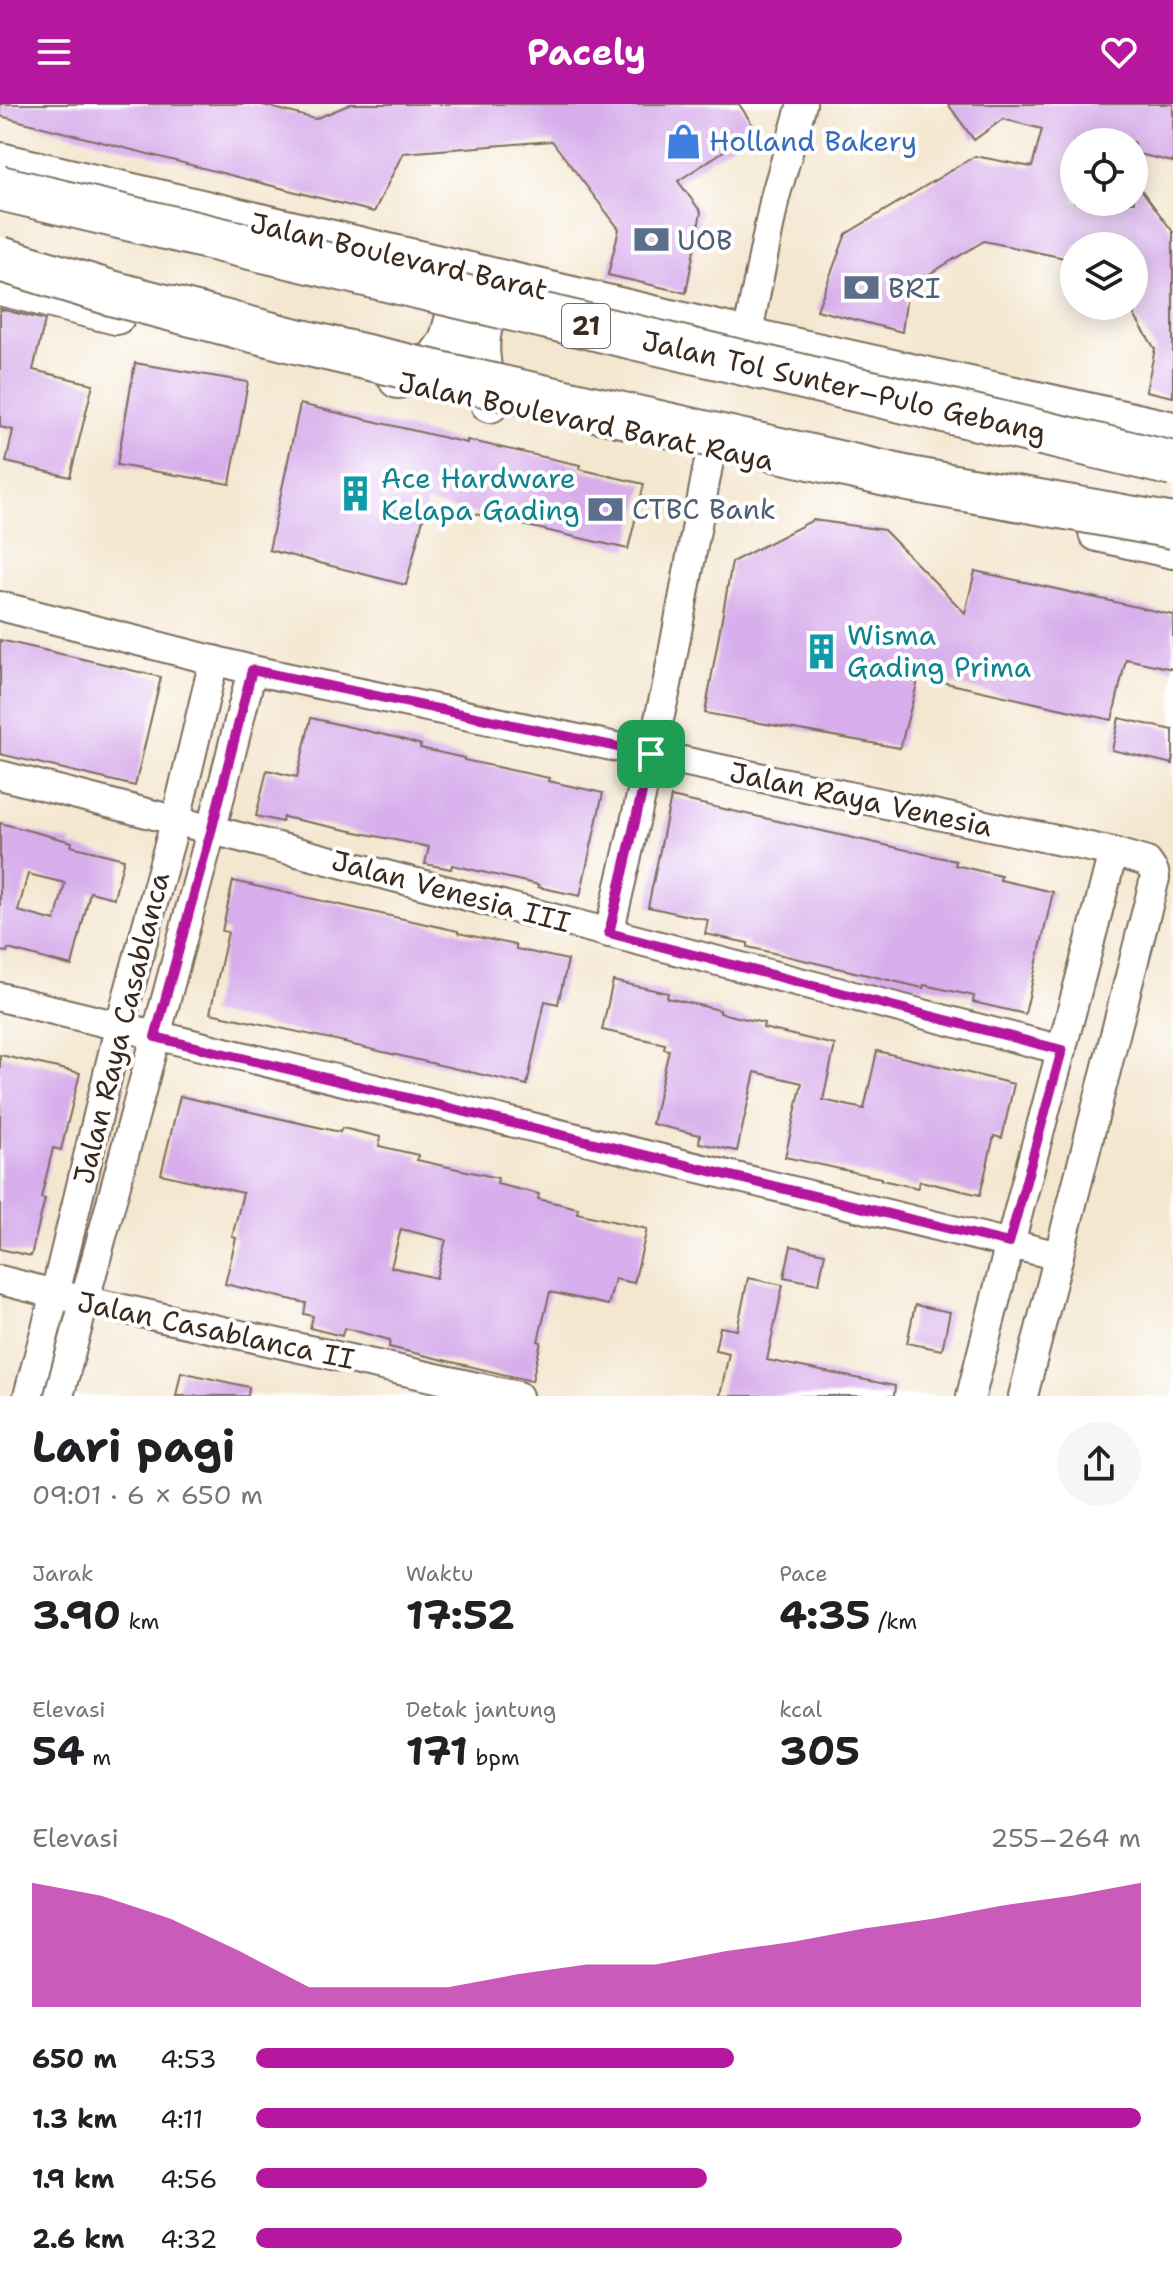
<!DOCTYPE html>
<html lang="id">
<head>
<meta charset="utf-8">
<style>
	:root { --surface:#fff; --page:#f6f6f6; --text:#202124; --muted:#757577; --accent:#b5179e }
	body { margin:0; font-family:"Shantell Sans",sans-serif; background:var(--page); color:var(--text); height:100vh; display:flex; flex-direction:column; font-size:30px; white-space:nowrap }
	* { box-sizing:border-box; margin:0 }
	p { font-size:26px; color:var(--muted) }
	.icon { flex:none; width:44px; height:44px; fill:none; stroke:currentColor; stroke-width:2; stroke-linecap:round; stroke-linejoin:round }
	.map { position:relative; height:1292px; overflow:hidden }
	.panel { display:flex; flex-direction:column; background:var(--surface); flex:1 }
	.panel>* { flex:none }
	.buttons { position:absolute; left:1060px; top:24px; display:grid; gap:16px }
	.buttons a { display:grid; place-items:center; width:88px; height:88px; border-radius:50%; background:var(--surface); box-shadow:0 4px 20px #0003; font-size:40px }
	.pin { position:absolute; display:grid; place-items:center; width:68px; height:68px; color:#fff; margin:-34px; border-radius:16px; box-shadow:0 4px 12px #0006 }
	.round { display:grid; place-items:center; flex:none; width:84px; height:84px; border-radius:42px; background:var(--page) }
	.overview { display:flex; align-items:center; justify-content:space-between; height:136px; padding:0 32px }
	h1 { font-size:44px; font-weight:700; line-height:60px }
	.metrics { display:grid; grid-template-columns:repeat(3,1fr); gap:12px; height:136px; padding:8px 32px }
	.metrics div { display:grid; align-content:center }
	.metrics b { font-size:40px; font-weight:700 }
	.metrics small { font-size:22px; font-weight:400 }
	.metrics p { font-size:22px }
	.chart { height:224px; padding:16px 32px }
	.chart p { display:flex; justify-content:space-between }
	.chart svg { width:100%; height:144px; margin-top:8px; fill:var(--accent); opacity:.7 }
	ul { padding:0 32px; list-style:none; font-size:26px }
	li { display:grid; grid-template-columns:128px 96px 1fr; align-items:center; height:60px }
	li i { height:20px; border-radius:10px; background:var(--accent) }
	header { display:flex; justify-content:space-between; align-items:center; height:104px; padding:0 32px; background:var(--accent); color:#fff; font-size:36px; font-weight:700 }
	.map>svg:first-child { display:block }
	.building { fill:#d7adeb; fill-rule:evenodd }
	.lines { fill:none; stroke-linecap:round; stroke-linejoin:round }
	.street-casing { stroke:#7c6c5c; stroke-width:32 }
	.secondary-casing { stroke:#7c6c5c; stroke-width:42 }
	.street { stroke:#fff; stroke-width:28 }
	.secondary { stroke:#fff; stroke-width:38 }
	.highway-bridge-casing { stroke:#7c6c5c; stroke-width:48; stroke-linecap:butt }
	.highway-bridge { stroke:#fff; stroke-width:44 }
	.route-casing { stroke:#fff; stroke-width:16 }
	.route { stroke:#b5179e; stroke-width:10 }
	.labels { text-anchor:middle; stroke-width:8; stroke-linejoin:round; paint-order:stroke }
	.shield { fill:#fff; stroke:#766a62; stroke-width:2 }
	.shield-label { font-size:26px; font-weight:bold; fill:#3b2a1e }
	.shop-label { font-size:28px; fill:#366cbe; stroke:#fff; text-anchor:start }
	.service-label { font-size:28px; fill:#4e5e75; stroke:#fff; text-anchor:start }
	.street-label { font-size:28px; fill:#3b2a1e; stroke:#fff }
	.culture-label { font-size:28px; fill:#0d838f; stroke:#fff; text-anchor:start }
</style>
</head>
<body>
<header><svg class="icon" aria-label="menu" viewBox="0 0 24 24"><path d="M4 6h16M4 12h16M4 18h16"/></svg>Pacely<svg class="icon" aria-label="heart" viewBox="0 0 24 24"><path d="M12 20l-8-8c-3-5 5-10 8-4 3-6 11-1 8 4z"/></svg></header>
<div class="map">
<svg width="1173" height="1292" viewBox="0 0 1173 1292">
	<rect width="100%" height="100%" fill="#fff"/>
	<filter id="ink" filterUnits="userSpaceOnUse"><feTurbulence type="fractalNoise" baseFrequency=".0125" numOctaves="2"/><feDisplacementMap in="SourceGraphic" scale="16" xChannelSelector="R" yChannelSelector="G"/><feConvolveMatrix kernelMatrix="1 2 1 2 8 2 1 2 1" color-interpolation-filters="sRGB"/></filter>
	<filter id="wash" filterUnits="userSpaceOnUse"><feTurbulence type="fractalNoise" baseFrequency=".006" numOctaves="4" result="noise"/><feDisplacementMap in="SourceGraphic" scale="32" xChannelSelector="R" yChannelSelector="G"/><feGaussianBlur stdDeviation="1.8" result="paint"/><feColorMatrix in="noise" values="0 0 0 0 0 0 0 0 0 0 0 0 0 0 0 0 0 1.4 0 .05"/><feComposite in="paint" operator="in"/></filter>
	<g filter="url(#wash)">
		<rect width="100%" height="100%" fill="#f4e7d0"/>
		<g id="blocks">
			<g class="building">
				<path d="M0 0H259L315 15 351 0H739L756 26 678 77 701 108 686 189 608 171 619 125 552 37 403 49 374 108 0 12Z"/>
				<path d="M948 0H1173V58L1134 49V38H1074V98H1134V76L1173 128V293L1146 287 1155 245 1134 211V142H1074V156L984 137 908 183 902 228 817 206 846 130 975 52 1032 63 1042 25 1003 15 974 36Z"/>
				<path d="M0 205 45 216 33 266 93 280 70 373 6 358 13 326 0 323Z"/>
				<path d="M135 259 248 278 230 380 117 361Z"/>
				<path d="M300 300 467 339V336L580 361 579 365 644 380 628 445 427 399 406 481 269 446Z"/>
				<path d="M813 416 884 426 965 509 975 467 1173 511V565L1126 555 1112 616 919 573 900 644 705 609 732 458Z"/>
				<path d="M0 536 161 573 135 682 0 650Z"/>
				<path d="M311 614 398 634 421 641 420 644 464 654V656L549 674 548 677 603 689 580 792 538 783 539 781 452 761 451 765 425 760 429 743 283 713 282 718 256 712 267 666 297 673Z"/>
				<path d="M1119 614 1173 626V660L1112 646Z"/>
				<path d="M671 693 956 757 955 761 1001 772 1000 776 1053 788 1025 910 973 898 974 892 924 881 923 884 748 843V839L705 830 708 816 648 803Z"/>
				<path d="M0 719 72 738 71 742 124 755 114 794 90 788 72 862 8 845 7 848 0 847ZM28 770 65 779 55 817 18 807Z"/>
				<path d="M233 777 458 827V829L516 841V845L568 856 558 900 545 897 527 981 344 939 345 938 210 909 228 828 222 827Z"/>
				<path d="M613 877 668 889 667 894 720 906V909L764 919 763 924 835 941 823 996 864 1005 877 947 1014 980 1002 1034 994 1032 980 1091 920 1077 918 1084 881 1076V1074L785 1053 802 979 755 968 737 1047 699 1039 700 1031 652 1020 669 946 664 945 665 940 602 926Z"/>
				<path d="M0 951 80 969 61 1046 53 1044 41 1094 45 1095 31 1152 0 1145Z"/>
				<path d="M180 992 340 1028 342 1024 381 1033 379 1042 418 1051 417 1056 498 1074 497 1080 539 1090 538 1095 578 1104 577 1109 647 1125 634 1179 615 1175 608 1201 550 1188 538 1237 541 1238 532 1277 389 1243 390 1236 344 1224 342 1232 310 1224 313 1212 304 1210 306 1199 225 1180 236 1134 232 1133 243 1089 161 1070ZM401 1125 446 1136 436 1174 391 1163Z"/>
				<path d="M791 1142 825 1149 819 1180 784 1173Z"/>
				<path d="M748 1174 783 1181 767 1256 895 1282 894 1292H720L729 1249 715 1246 720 1223 737 1226Z"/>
				<path d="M915 1201 950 1208 942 1246 907 1239Z"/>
				<path d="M181 1268 249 1283 248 1292H176Z"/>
			</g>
		</g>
	</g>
	<g filter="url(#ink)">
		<use href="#blocks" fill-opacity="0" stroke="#7c6c5c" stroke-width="2"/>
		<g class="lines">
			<defs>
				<g id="street">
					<path d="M747 233 775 93 802 0"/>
					<path d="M0 502 252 566 1113 748 1147 758 1154 768 1155 774 1023 1292"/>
					<path d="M0 671 1062 946"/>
					<path d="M609 829 667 581 711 346"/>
					<path d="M0 893 1059 1152"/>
					<path d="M0 1176 55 1190 518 1292"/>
					<path d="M28 1292 55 1190 119 924 176 715 214 556"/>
					<path d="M59 1292 212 724 252 566"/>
					<path d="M971 1292C1016 1110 1067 930 1113 748"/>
				</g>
				<g id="secondary">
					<path d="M0 58 747 233 1173 327"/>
					<path d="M0 182 116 211"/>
					<path d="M398 275 435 256 448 238 455 213 454 196 441 167"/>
					<path d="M490 299C483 271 472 234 490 207 496 197 507 188 516 180"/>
					<path d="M1098 428 1173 445"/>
				</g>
			</defs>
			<use href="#street" class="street-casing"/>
			<use href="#secondary" class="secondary-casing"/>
			<use href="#street" class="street"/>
			<use href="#secondary" class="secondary"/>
			<defs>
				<g id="highway-bridge">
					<path d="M0 84 1173 360"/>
					<path d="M0 155 111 189 288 235 444 271 909 375 1173 422"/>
				</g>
			</defs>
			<use href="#highway-bridge" class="highway-bridge-casing"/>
			<use href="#highway-bridge" class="highway-bridge"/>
		</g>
	</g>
	<g class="lines" filter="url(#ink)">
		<defs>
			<path id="route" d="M252 566 651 650 609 829 1062 946 1009 1139 155 933 212 724Z"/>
		</defs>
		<use href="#route" class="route-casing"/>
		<use href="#route" class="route"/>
	</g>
	<defs>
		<symbol id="shop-bare" viewBox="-9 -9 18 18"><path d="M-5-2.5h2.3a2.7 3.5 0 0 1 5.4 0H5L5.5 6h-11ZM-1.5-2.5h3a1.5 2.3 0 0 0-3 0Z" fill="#3f7fe0" stroke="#fff" stroke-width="2.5" paint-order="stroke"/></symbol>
		<symbol id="bank-bare" viewBox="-9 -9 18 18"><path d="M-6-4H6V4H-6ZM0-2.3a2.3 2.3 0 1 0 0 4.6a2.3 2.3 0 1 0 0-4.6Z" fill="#5c6f8a" stroke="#fff" stroke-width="2.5" paint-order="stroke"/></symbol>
		<symbol id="building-bare" viewBox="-9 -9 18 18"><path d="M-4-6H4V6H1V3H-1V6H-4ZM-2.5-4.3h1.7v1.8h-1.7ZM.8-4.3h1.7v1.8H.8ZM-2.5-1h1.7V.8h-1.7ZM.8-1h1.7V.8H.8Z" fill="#0f9aa8" stroke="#fff" stroke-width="2.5" paint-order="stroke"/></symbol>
	</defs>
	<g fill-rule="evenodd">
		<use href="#shop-bare" x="658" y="12" width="51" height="51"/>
		<use href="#bank-bare" x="626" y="110" width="51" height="51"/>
		<use href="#bank-bare" x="836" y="158" width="51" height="51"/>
		<use href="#building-bare" x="330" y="364" width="51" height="51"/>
		<use href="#bank-bare" x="580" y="380" width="51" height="51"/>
		<use href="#building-bare" x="796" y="522" width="51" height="51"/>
	</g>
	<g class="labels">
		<rect class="shield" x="562" y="200" width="48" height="44" rx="6"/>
		<g class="shield-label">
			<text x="586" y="231">21</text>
		</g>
		<g class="shop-label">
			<text x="709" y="47">Holland Bakery</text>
		</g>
		<g class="service-label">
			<text x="677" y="146">UOB</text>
			<text x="888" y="194">BRI</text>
			<text x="632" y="415">CTBC Bank</text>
		</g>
		<g class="street-label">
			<text transform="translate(399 152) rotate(13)" y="10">Jalan Boulevard Barat</text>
			<text transform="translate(844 282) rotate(13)" y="10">Jalan Tol Sunter–Pulo Gebang</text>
			<text transform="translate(586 317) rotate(12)" y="10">Jalan Boulevard Barat Raya</text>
			<text transform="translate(861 695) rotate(12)" y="10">Jalan Raya Venesia</text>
			<text transform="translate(451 787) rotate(15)" y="10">Jalan Venesia III</text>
			<text transform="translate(121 924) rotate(-76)" y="10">Jalan Raya Casablanca</text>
			<text transform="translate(216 1226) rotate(12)" y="10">Jalan Casablanca II</text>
		</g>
		<g class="culture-label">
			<text x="381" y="384">Ace Hardware<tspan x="381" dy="32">Kelapa Gading</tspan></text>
			<text x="847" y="541">Wisma<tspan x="847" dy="32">Gading Prima</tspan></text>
		</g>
	</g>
</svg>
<div class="buttons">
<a><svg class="icon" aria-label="locate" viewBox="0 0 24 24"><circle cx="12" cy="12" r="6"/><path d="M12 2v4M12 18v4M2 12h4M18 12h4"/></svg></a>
<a><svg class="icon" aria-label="layers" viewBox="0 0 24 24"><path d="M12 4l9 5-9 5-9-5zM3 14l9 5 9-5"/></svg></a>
</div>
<div class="pin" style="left:651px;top:650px;background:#1e9e55"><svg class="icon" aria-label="arrive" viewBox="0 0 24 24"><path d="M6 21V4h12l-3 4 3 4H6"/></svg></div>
</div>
<section class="panel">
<div class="overview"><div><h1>Lari pagi</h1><p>09:01 · 6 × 650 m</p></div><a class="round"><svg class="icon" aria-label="share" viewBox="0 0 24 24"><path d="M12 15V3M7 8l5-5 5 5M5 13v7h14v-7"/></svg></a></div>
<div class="metrics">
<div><p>Jarak</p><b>3.90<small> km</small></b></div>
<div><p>Waktu</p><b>17:52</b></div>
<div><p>Pace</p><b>4:35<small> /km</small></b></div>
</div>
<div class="metrics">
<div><p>Elevasi</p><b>54<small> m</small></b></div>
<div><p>Detak jantung</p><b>171<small> bpm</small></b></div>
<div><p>kcal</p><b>305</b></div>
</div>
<div class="chart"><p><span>Elevasi</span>255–264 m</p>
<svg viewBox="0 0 160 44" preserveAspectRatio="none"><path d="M0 44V6L10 10L20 17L30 27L40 38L50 38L60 38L70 34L80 31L90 31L100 27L110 24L120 20L130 17L140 13L150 10L160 6V44z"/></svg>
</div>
<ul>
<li><b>650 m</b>4:53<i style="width:54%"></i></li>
<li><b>1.3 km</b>4:11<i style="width:100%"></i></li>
<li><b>1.9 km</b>4:56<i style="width:51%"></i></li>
<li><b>2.6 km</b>4:32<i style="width:73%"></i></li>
</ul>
</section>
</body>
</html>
